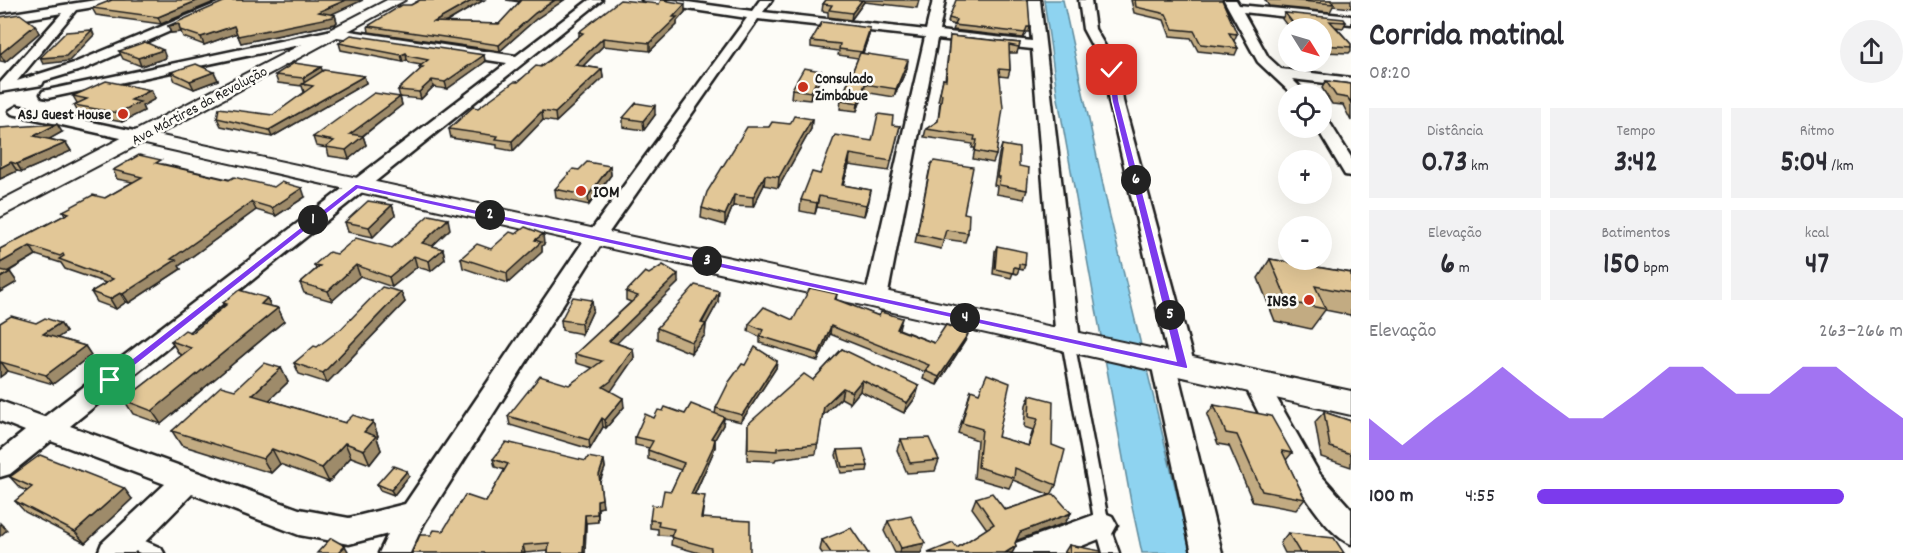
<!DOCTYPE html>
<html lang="pt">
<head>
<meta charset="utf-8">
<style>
	:root { --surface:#fff; --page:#f2f2f3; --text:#2b2b33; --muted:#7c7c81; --accent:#7c3aed }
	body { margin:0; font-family:Dekko,sans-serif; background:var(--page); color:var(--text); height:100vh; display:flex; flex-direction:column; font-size:22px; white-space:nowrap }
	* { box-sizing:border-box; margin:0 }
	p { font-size:20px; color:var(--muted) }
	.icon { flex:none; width:33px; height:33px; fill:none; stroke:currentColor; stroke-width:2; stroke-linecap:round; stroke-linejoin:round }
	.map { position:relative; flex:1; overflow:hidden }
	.details { display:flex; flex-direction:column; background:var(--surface); width:570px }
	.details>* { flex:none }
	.needle { width:39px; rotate:127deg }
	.buttons { position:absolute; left:1278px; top:18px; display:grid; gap:12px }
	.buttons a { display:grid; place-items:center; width:54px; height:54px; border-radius:50%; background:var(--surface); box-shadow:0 6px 24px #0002; font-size:30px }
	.pin { position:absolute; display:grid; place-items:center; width:51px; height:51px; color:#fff; margin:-26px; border-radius:12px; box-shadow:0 3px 9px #0006 }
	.km { position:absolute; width:30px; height:30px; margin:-15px; border-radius:50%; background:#222; color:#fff; font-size:16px; line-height:30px; text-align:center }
	.round { display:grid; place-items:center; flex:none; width:63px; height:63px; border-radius:32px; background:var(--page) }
	.summary { display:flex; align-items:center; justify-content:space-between; height:102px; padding:0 18px }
	h1 { font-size:33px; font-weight:700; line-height:45px }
	.stats { display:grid; grid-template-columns:repeat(3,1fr); gap:9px; height:102px; padding:6px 18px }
	.stats div { display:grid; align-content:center; border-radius:0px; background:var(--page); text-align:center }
	.stats b { font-size:30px; font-weight:700 }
	.stats small { font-size:16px; font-weight:400 }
	.stats p { font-size:16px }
	.chart { height:168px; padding:12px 18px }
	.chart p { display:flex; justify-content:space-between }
	.chart svg { width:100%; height:108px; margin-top:6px; fill:var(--accent); opacity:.7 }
	ul { padding:0 18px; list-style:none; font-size:20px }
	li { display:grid; grid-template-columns:96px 72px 1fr; align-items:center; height:45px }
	li i { height:15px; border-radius:8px; background:var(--accent) }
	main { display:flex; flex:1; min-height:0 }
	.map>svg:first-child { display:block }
	.water { fill:#8ed3f0; stroke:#608a9b; stroke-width:1.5 }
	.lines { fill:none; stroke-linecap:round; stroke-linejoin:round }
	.service-casing { stroke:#1c1c1c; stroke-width:5 }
	.minor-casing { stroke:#1c1c1c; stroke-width:5 }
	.tertiary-casing { stroke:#1c1c1c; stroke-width:4 }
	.service { fill:#fdfcf7; fill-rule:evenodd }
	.minor { fill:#fdfcf7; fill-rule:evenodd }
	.tertiary { fill:#fdfcf7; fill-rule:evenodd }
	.wall { fill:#c2ab82; stroke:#1c1c1c; stroke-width:1.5 }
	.shaded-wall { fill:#9e8b6a; stroke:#1c1c1c; stroke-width:1.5 }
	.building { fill:#e2c797; stroke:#1c1c1c; stroke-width:1.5 }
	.route { fill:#7c3aed; stroke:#fff; stroke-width:1.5 }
	.poi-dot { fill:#c8321e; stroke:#fdfcf7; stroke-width:2 }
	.labels { text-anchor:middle; stroke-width:5; stroke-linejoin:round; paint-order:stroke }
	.far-poi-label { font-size:15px; font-weight:bold; fill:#1c1c1c; stroke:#fdfcf7; text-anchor:start }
	.far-street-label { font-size:15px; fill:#1c1c1c; stroke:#fdfcf7 }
	.poi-label { font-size:18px; font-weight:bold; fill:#1c1c1c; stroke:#fdfcf7; text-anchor:start }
</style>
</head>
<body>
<main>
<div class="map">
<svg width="1351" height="553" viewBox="0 0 1351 553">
	<rect width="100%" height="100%" fill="#fdfcf7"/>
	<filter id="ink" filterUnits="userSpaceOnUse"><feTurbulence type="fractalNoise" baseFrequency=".0167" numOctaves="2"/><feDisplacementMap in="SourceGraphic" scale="12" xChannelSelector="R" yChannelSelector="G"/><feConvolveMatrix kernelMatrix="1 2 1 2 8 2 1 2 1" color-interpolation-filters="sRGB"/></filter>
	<g filter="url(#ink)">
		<path class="water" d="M1044 0H1063L1108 208 1191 553H1142L1131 502 1057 93Z"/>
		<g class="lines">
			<defs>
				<g id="service">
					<path d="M1068 337 1072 338 1074 341 1109 525 1119 553H1103L1095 525 1062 341 1064 338Z"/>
					<path d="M129 534 161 548 164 553H140L124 546 121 541 124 536Z"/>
				</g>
				<g id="minor">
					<path d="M96 0H124L118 3 76 10 17 81 74 63 225 0H241L84 69 44 81 42 85 0 92V83L62 13 0 23V15Z"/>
					<path d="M589 0H602L70 426 299 509 349 518 405 504 589 233 747 18 648 3 642 0H673L752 11 760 0H772L763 12 926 30 933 0H945L939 31 1032 41 1028 0H1040L1080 341 1076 347 1068 349 1060 347 1056 341 1032 49 937 39 887 298 884 303H868L865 298 925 37 758 19 605 238 424 523 410 553H379L388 534 349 544 299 535 192 494 134 553H98L102 543 165 484 51 441 10 474 0 477V451L25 431 0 421V401L44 417 507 63 337 37 48 98 43 97 41 94 43 91 337 29 516 56Z"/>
					<path d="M1079 0H1091L1095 29 1119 70 1123 101 1195 367 1192 373 1178 374 1222 553H1192L1151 362 1155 356 1168 355 1109 101 1105 70 1083 29Z"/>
					<path d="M1224 0H1236L1239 5 1351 16V24L1243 12 1268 57 1281 69 1351 78V86L1292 79 1307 94H1292L1258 62Z"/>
					<path d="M17 106 139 132 147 137 139 142 12 114 9 111Z"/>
					<path d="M1322 118 1328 120 1351 157V176L1345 175 1317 128H1322Z"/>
					<path d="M1255 373 1264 376 1319 473 1351 509V544C1313 530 1263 420 1243 382L1246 376Z"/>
					<path d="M1102 512 1112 516 1117 525 1112 534 1064 553H1012L1016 543Z"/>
				</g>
				<path id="tertiary" d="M387 0H405L157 135 1351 391V415L141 143 0 217V201Z"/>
			</defs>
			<use href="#service" class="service-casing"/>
			<use href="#minor" class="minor-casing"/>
			<use href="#tertiary" class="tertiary-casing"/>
			<use href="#service" class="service"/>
			<use href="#minor" class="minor"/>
			<use href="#tertiary" class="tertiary"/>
		</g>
		<g class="wall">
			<path d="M219 0 161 24 96 15 92 8Z"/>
			<path d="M420 0H484L445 23 499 24 520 2 506 0H564L536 19 500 51 369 32 368 26 411 5Z"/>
			<path d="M826 0H919L917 8 864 2 851 20 828 17V12L822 11 823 4Z"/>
			<path d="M1131 0H1222L1237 34 1234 41 1238 48 1235 55 1198 51 1191 38 1170 36 1164 20 1134 13Z"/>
			<path d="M1265 0H1351V8L1333 6 1330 12 1269 6Z"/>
			<path d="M685 12 677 21V25L650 51 603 46 583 66 602 69 603 78 556 122 543 120 513 151 497 148V145L451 138 449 129 478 108 551 59 579 36V32Z"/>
			<path d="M1285 13 1346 22 1343 28 1336 27 1351 44V51L1349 53 1322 52V28H1289L1282 19Z"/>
			<path d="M332 14 335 15 337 22 335 24 241 43 237 33 204 45 183 37 181 32 171 33 168 26Z"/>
			<path d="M0 17 39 33 5 62 0 61Z"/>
			<path d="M949 18 1030 27 1029 32H1026L1023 38 953 30 955 25 948 23Z"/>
			<path d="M869 35 863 53 907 68 894 97 864 92 857 111 840 109 841 100 858 58 838 55 839 51 811 47V41Z"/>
			<path d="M950 36 1020 43 1017 53H1009L1010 70 1008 77 999 76 996 155 993 163 973 159 975 148H972L973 144 924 137 926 129 938 121 940 101H938L943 79 945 80Z"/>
			<path d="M339 43 484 55 485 62 447 89 433 87 421 99 400 97 402 105 363 136 366 145 349 159 329 156 327 148 316 146 313 137 400 97 398 90 420 70 419 67 421 65 410 63 407 60 403 62 341 50Z"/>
			<path d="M119 51 166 58 141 66 123 59Z"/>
			<path d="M323 71 364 76 366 83 272 137 221 126 217 118 273 115 305 92H304L302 86 278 83 275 75Z"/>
			<path d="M821 71 820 79 810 100 791 98 792 89Z"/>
			<path d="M171 72H214L218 80 194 89 175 81Z"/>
			<path d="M1326 81 1351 84V121L1343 105 1332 104 1322 88Z"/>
			<path d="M151 90 155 99 142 106 144 111 122 122 79 114 74 105 77 103 73 96Z"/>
			<path d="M655 115 644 130 623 127V118Z"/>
			<path d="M812 119 811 129 778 188 764 185 753 207 733 206 725 225 701 218 702 208 769 127 790 124Z"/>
			<path d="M900 126 889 171 849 165 843 185 871 190 864 216 817 207 815 214 800 211 801 200 820 174 872 141Z"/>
			<path d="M0 128 62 132 49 139 66 143 71 151 22 172 17 171 0 179Z"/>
			<path d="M1002 145 1019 166 1027 190 1024 199 996 194 997 186 994 185 999 154Z"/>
			<path d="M163 164 305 197 276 216 256 210 179 266 181 269 129 303 126 302 116 309 97 302 91 292 106 283 65 269 61 263 36 255 8 272H10L17 282 0 292V249L65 215 63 211 105 198 133 182 117 179 113 170Z"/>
			<path d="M610 166 611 175 589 205 556 198 555 189 579 170Z"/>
			<path d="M929 172 964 213 968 233 965 242 944 239 941 249 915 243Z"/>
			<path d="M392 205 395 215 373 237 348 232 345 222Z"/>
			<path d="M450 229 432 246 443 249 445 259 431 271 417 267 392 287 360 276 332 301 304 293 300 283 316 269 314 265 337 254 392 248Z"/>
			<path d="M544 244 542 246V252L508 283 463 268 461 258 491 249Z"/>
			<path d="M997 246 1025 265 1023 270 1019 269 1017 274 1013 273 1011 278 993 274 995 251Z"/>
			<path d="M1270 259 1351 273V317L1350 315 1325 310 1311 329 1275 321 1258 278Z"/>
			<path d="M678 283 616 343 633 349 634 358 610 391 624 407 606 428 603 427 590 449 510 425 508 416 569 385 593 368 576 363 575 354 631 302 626 300V292Z"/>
			<path d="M401 292 405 302 327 383 299 374 294 363Z"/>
			<path d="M837 294 836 300 879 316 902 318 899 329 934 343 965 341 937 385 923 379 925 372 830 334 818 361 760 343V337L748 331 749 324 793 320Z"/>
			<path d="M267 298 270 306 278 308 284 321 161 424 133 414 124 400 182 355 179 354 171 341 192 333 225 306 223 303Z"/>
			<path d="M718 302 706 324 705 335 691 353 657 339V328Z"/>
			<path d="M593 310 582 334 562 330 561 320Z"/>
			<path d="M0 323H60L66 332 57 338 85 346 91 355 53 384 8 371 0 377Z"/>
			<path d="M842 349 916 397 904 413 860 391 850 403 841 398 822 416 816 454 776 459 775 461 747 460 748 424 813 380Z"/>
			<path d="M777 361 776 368 741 422 724 418 723 425 715 439V447L712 455 695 494 704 504 702 518 750 553H699L671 545 672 536 658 535V529L650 528V520L661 506 671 491 681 470 648 459V450L649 448 635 445V437L654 418 685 414H715L716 408 745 365Z"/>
			<path d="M281 368 288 382 269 400 345 423 373 422 378 436 377 438 381 450 370 464 351 457 329 482 280 464 271 473 181 445 172 431 235 390Z"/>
			<path d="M971 390 998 437 1028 446 1033 430 1024 427 1026 405 1030 395 1052 445 1056 485 1051 495 1071 513 1065 523 1016 541 1015 543 1016 546 1012 553H928L957 548 987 529 972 508 976 498 1005 510 1050 495 1013 480 1009 488 974 478 977 440 958 433Z"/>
			<path d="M1214 405 1292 453 1286 460 1305 499 1296 510 1253 502 1229 446 1218 444 1207 415Z"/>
			<path d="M1324 412 1351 421V467L1321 457 1315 422Z"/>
			<path d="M901 439 939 460 935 471 907 473 897 450Z"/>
			<path d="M838 450 868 466 867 471 841 473 836 455Z"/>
			<path d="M493 459 586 461 604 460 605 468 600 482 603 507 598 508V522L586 523 585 553H548V551L525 553H412L486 502 505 470 495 467Z"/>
			<path d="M407 471 409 476 394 495 380 490 377 484Z"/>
			<path d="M10 477 132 499 85 543 25 512 15 501 27 491 20 488Z"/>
			<path d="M888 521 925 543 921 553H895L884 531Z"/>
			<path d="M1288 533 1344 553H1285L1280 543Z"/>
			<path d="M822 540 868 553H822L820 550Z"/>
			<path d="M1069 545 1101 553H1064Z"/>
		</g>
		<g class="shaded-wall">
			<path d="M199 0H219L161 24 158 17Z"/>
			<path d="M346 0H363L321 19 335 15 337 22 335 24 241 43 238 36 318 12Z"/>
			<path d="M473 0H484L436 28 434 22Z"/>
			<path d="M555 0H564L536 19 500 51 499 45 535 13Z"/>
			<path d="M862 0H864V2L851 20 852 13Z"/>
			<path d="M685 4V12L677 21V25L650 51V43L673 17Z"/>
			<path d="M179 24 181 32 171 33 168 26Z"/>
			<path d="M35 25 39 33 5 62 0 54Z"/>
			<path d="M234 26 237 33 204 45 201 37Z"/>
			<path d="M870 28 869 35 861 58 862 52Z"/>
			<path d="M92 30 94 35 69 61 43 64 40 58Z"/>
			<path d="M603 38V46L575 74V65Z"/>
			<path d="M163 50 166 58 141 66 138 58Z"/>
			<path d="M406 53 407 60 403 62 401 55Z"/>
			<path d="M484 55 485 62 447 89 445 82Z"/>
			<path d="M908 60 907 68 894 97 896 89Z"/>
			<path d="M321 67 324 75 305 85 303 78Z"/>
			<path d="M602 69 603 78 556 122 555 113Z"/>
			<path d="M821 71 820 79 810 100 811 92Z"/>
			<path d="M214 72 218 80 194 89 190 81Z"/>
			<path d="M364 76 366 83 272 137 269 130Z"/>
			<path d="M432 80 433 87 421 99 419 92Z"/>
			<path d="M865 84 864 92 857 111 858 103Z"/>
			<path d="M151 90 155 99 142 106 144 111 122 122 118 113 131 100Z"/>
			<path d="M400 97 402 105 353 143 350 134Z"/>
			<path d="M655 106V115L644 130 643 121Z"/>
			<path d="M542 111 543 120 513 151 512 141Z"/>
			<path d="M812 119 811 129 778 188 779 177Z"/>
			<path d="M57 124 62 132 39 145 34 136Z"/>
			<path d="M363 136 366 145 349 159 346 150Z"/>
			<path d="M66 143 71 151 22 172 17 164Z"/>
			<path d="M850 154 849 165 840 195 842 185Z"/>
			<path d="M11 162 17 171 0 179V168Z"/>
			<path d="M610 166 611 175 589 205 588 196Z"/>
			<path d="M765 175 764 185 753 207V197Z"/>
			<path d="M302 188 305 197 276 216 272 208Z"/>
			<path d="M871 190 869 201 864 216 866 205Z"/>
			<path d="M734 195 733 206 725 225V215Z"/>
			<path d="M819 196 817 207 815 214 817 203Z"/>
			<path d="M252 202 256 210 179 266 181 269 129 303 123 294 171 259Z"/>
			<path d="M392 205 395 215 373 237 369 227Z"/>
			<path d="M448 219 450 229 425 253 422 243Z"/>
			<path d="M543 234 544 244 542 246V252L508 283 507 273 535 240Z"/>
			<path d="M30 246 36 255 0 276V263Z"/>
			<path d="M443 249 445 259 431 271 429 261Z"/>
			<path d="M414 256 417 267 392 287 389 277Z"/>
			<path d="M356 265 360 276 332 301 328 291Z"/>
			<path d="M10 272 17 282 0 292V278Z"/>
			<path d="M678 274V283L610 350 609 341Z"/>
			<path d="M719 291 718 302 706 324 705 335 691 353 692 342Z"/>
			<path d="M401 292 405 302 327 383 323 373Z"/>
			<path d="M120 293 126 302 116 309 110 299Z"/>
			<path d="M267 298 273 311 261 304Z"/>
			<path d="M592 300 593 310 582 334 581 323Z"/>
			<path d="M278 308 284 321 161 424 152 411Z"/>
			<path d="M60 323 66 332 50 343 43 334Z"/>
			<path d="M831 326 830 334 818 361 819 354Z"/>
			<path d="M968 334 965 341 937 385 939 377Z"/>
			<path d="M85 346 91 355 53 384 46 375Z"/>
			<path d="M633 349 634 358 612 390 604 396 603 387Z"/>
			<path d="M777 361 776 368 741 422 742 415Z"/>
			<path d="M1 362 8 371 0 377V363Z"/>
			<path d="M281 368 288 382 260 409 252 395Z"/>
			<path d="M862 380 860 391 850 403 852 392Z"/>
			<path d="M919 386 916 397 904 413 907 403Z"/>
			<path d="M843 388 841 398 822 416 824 406Z"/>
			<path d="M623 398 624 407 606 428 605 420Z"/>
			<path d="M724 417 723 425 711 446V438Z"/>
			<path d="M602 418 603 427 590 449 589 440Z"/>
			<path d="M373 422 378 436 377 438 381 450 370 464 364 450V432Z"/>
			<path d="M715 439V447L712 455 691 502V494Z"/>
			<path d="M345 443 351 457 329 482 322 468Z"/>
			<path d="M272 449 280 464 271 473 263 459Z"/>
			<path d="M604 460 605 468 599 482V475Z"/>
			<path d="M407 471 409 476 394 495 391 490Z"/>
			<path d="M124 488 132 499 85 543 75 532Z"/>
			<path d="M602 499 603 507 598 508V522L597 500Z"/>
			<path d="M1071 513 1065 523 1015 541 1020 532Z"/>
			<path d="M585 515 586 523 585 553H583Z"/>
			<path d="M0 523 7 530 0 536Z"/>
			<path d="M925 543 921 553H899L901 548Z"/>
			<path d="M523 545 525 553H521Z"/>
			<path d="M345 546 348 551 346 553H338Z"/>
			<path d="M1016 546 1012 553H1005Z"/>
		</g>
		<g class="building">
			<path d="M112 0H199L158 17 92 8Z"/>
			<path d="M228 0H346L318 12 335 15 333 17 238 36 234 26 201 37 180 30 179 24 168 26Z"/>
			<path d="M420 0H473L434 22 499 24 521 0H555L535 13 499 45 368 26 402 5H411Z"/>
			<path d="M620 0 659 4 661 0H663L685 4 673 17H677L650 43 603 38 575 65 602 69 555 113 542 111 512 141 496 139 498 136 449 129 473 107 478 108 514 82H518L536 66 541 67 551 59 583 33 579 32Z"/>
			<path d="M826 0H862L852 13 829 10 832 5 823 4Z"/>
			<path d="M956 0H1028L1030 27H1027L1025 33 954 25 956 20 949 18Z"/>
			<path d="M1135 0H1222L1237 34 1229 33 1238 48 1201 44 1194 31 1173 29 1166 14 1136 7Z"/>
			<path d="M1290 0H1330L1334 4Z"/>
			<path d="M1285 13 1344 19 1346 22 1330 21 1351 44V47L1322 45V28H1297Z"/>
			<path d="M20 14 35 25 0 54V17Z"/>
			<path d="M822 22 870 28 862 52 839 49 840 44 811 41Z"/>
			<path d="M92 30 66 56 40 58 66 32Z"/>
			<path d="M351 35 484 55 445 82 432 80 419 92 398 90 423 67H419L428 60 408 56 406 53 401 55 339 43Z"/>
			<path d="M950 36 1020 43 1019 47 1009 45 1010 70 999 69 1003 108 996 155 975 151 977 140H974L975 136 926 129 938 121 942 94 940 93 943 79 946 80Z"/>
			<path d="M145 42 163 50 138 58 119 51Z"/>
			<path d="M860 53 908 60 896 89 865 84 858 103 841 100Z"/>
			<path d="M294 63 321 67 303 78 275 75Z"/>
			<path d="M196 64 214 72 190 81 171 72Z"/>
			<path d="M804 68 821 71 811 92 792 89Z"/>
			<path d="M324 70 364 76 269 130 217 118 219 108 273 115 313 86 302 84Z"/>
			<path d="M106 81 151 90 131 100 140 102 118 113 74 105 87 99 73 96Z"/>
			<path d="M1326 81 1351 84V103L1348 98 1336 96Z"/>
			<path d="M374 93 400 97 350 134 363 136 346 150 326 147 334 141 313 137Z"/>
			<path d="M636 103 655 106 643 121 623 118Z"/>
			<path d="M878 114 893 116 892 125 900 126 891 161 850 154 842 185 871 190 866 205 819 196 817 203 801 200 812 172 820 174 835 135 872 141Z"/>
			<path d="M794 116 812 119 779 177 765 175 753 197 734 195 725 215 702 208 707 192 747 127H769L772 122 790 124Z"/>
			<path d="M57 124 34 136 66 143 17 164 11 162 0 168V128Z"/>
			<path d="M1002 145 1019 148V166L1029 168 1027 190 999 185 1000 177H997Z"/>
			<path d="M139 155 161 160 156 163 229 180 234 177 274 187 281 182 302 188 272 208 252 202 171 259 176 260 123 294 120 293 110 299 91 292 113 279 59 259 64 256 63 254 60 256 30 246 0 263V249L69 213 63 211 93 195 105 198 142 177 113 170Z"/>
			<path d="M934 161 973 167 964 213 969 214 968 233 946 230 943 240 917 234 931 164Z"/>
			<path d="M587 162 610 166 588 196 555 189 573 169 579 170Z"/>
			<path d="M368 201 392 205 369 227 345 222Z"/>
			<path d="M429 215 448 219 422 243 443 249 429 261 414 256 389 277 356 265 328 291 300 283 320 266 314 265 329 252 337 254 356 238 392 248Z"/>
			<path d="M525 227 543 234 535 240 541 242 507 273 461 258 477 244 491 249 510 232 516 234Z"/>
			<path d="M997 246 1026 252 1025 265 1019 264V268L1014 267 1013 273 995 269Z"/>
			<path d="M1270 259 1351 273V293L1315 286 1326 309 1288 302Z"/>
			<path d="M663 265 678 274 609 341 633 349 611 381 603 387 623 398 605 420 602 418 589 440 508 416 540 376 569 385 602 361 575 354 638 296 626 292 645 272 649 274Z"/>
			<path d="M0 270 10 272 0 278Z"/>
			<path d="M695 285 719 291 701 323 706 324 692 342 657 328Z"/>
			<path d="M382 287 401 292 323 373 294 363 314 346 317 347 342 328Z"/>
			<path d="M810 288 837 294 835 299 879 316 881 312 902 318 897 329 934 343 946 325 968 334 939 377 925 371 929 365 831 326 819 354 760 336 763 330 749 324 764 307 793 320Z"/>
			<path d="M239 290 267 298 261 304 278 308 152 411 124 400 191 348 171 341 185 330 192 333 227 304 223 303Z"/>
			<path d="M573 297 592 300 581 323 561 320Z"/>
			<path d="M11 316 36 323 45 318 60 323 43 334 85 346 46 375 1 362 0 363V323Z"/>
			<path d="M755 347 777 361 742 415 716 408 729 382 742 364 745 365Z"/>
			<path d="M842 349 919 386 907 403 862 380 852 392 843 388 824 406 818 444 777 448V451L748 449V424L804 374 813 380Z"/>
			<path d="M264 363 281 368 252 395 345 423 353 415 373 422 364 432 376 436 364 450 345 443 322 468 272 449 263 459 172 431 221 386 235 390Z"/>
			<path d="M987 374 1010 383 998 437 1029 446 1038 419 1029 417 1030 395 1053 401 1052 445 1065 450 1056 485 1015 468 1014 478 978 467 982 429 962 423 971 390 979 393Z"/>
			<path d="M691 404 724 417 711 438 715 439 713 447 691 494 705 496 701 518 750 521V553H711V548L671 537 674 529 658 526 659 521 650 520 652 505 661 506 664 490 671 491 684 463 648 450 653 441 635 437 645 414 654 418 658 410 663 411 665 407 685 414Z"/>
			<path d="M1214 405 1271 416 1292 453 1282 451 1305 499 1262 491 1237 435 1226 433Z"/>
			<path d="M1324 412 1351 421V454L1330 447Z"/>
			<path d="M929 438 939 460 910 463 901 439Z"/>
			<path d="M506 442 586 461 588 457 604 460 599 475 602 499 597 500V514L585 515 583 553H548L549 543 523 545 521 553H412L420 535H431L434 530 443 531 465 495 486 502 508 464 493 459Z"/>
			<path d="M863 449 868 466 842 467 838 450Z"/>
			<path d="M40 455 124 488 75 532 15 501 32 487 10 477Z"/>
			<path d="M393 466 407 471 391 490 377 484Z"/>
			<path d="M992 493 1005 510 1054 494 1071 513 1020 532 1015 543 1016 546 1005 553H928L953 543 957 548 994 524 976 498Z"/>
			<path d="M911 516 925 543 901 548 888 521Z"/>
			<path d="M851 528 868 553H831L822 540Z"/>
			<path d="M1288 533 1334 538 1344 553H1300Z"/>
			<path d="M331 538 345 546 338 553H317Z"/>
			<path d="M1069 545 1101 551V553H1070Z"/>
		</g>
	</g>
	<path class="route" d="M1112 68 1115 70 1119 101 1188 367 1187 369 358 189 114 382 110 384 105 380 356 184 1176 361 1112 101 1108 70Z"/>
	<g class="poi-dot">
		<circle cx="803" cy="87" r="6"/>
		<circle cx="123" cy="114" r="6"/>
		<circle cx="581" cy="191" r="6"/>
		<circle cx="1309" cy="300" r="6"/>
	</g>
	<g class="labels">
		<g class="far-poi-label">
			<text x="815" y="83">Consulado<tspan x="815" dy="17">Zimbabue</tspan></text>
			<text x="111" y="119" text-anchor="end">ASJ Guest House</text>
		</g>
		<g class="far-street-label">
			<text transform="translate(199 105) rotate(-28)" y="5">Ava Mártires da Revolução</text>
		</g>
		<g class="poi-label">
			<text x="593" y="197">IOM</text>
			<text x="1297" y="306" text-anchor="end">INSS</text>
		</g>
	</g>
</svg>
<div class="buttons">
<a><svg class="needle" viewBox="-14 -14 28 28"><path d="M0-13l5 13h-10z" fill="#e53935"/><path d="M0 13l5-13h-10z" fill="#7c7c81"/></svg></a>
<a><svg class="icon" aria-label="locate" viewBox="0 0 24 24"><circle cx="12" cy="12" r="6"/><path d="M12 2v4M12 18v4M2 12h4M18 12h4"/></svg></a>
<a>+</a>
<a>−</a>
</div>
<div class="pin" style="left:110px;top:380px;background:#1e9e55"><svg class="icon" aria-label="arrive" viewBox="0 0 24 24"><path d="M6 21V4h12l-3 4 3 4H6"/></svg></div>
<div class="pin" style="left:1112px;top:70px;background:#d93025"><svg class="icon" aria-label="check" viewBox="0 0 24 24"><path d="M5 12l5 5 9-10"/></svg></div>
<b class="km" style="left:313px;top:220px">1</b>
<b class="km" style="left:490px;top:215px">2</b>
<b class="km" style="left:707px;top:261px">3</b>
<b class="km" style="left:965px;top:318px">4</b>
<b class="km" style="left:1170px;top:315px">5</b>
<b class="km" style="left:1136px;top:180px">6</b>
</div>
<section class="details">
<div class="summary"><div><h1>Corrida matinal</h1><p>08:20</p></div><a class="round"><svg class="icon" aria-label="share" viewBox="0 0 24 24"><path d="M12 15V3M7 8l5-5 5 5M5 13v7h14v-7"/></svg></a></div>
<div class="stats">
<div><p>Distância</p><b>0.73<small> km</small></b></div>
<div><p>Tempo</p><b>3:42</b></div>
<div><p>Ritmo</p><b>5:04<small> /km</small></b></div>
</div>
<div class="stats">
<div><p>Elevação</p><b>6<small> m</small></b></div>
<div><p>Batimentos</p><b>150<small> bpm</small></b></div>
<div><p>kcal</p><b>47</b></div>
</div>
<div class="chart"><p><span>Elevação</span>263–266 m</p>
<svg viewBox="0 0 160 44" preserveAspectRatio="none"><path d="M0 44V27L10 38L20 27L30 17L40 6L50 17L60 27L70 27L80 17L90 6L100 6L110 17L120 17L130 6L140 6L150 17L160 27V44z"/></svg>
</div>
<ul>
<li><b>100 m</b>4:55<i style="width:84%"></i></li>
</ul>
</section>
</main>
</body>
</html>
